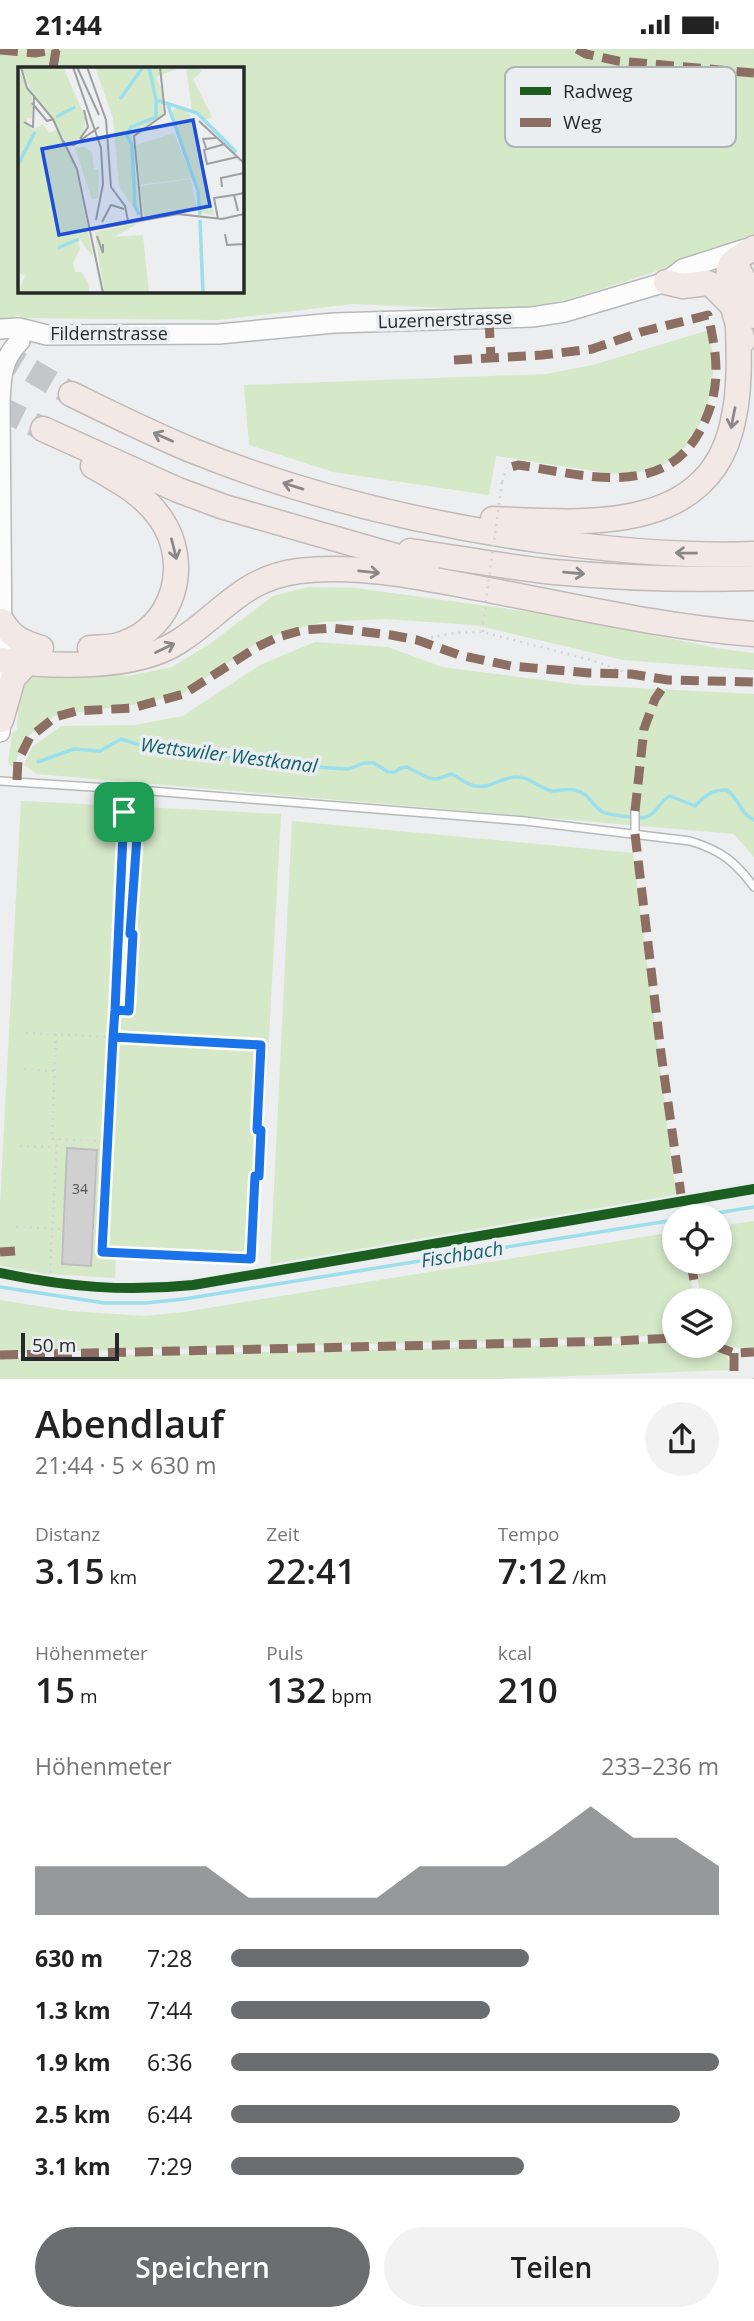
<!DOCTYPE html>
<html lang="de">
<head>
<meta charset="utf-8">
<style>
	:root { --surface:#fff; --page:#f2f2f2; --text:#222; --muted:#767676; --accent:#6c6d6e }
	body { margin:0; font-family:"Open Sans",sans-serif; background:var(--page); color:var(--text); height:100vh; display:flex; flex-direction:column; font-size:26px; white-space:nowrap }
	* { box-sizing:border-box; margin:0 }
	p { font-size:23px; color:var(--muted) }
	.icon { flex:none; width:38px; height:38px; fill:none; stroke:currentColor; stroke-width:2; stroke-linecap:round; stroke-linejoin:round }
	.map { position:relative; height:1330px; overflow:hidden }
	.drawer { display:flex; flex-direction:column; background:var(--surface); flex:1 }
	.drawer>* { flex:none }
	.controls { position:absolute; left:662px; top:1155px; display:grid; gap:14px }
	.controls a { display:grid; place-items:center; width:70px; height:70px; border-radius:50%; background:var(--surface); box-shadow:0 4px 10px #0003; font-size:35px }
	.scale { position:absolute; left:21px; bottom:18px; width:98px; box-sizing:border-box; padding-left:7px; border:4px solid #272829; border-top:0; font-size:19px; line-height:24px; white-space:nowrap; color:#272829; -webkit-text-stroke:5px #ebeef0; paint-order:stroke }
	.pin { position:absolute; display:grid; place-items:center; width:60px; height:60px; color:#fff; margin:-30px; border-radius:14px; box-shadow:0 4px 10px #0006 }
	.round { display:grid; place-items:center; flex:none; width:74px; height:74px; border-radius:37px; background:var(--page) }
	.overview { display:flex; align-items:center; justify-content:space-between; height:119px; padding:0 35px }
	h1 { font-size:38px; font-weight:600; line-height:52px }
	.figures { display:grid; grid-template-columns:repeat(3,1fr); gap:10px; height:119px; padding:7px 35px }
	.figures div { display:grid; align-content:center }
	.figures b { font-size:35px; font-weight:600 }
	.figures small { font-size:19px; font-weight:400 }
	.figures p { font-size:19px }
	.chart { height:196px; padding:14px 35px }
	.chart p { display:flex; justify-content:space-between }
	.chart svg { width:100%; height:126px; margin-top:7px; fill:var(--accent); opacity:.7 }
	.primary-button { display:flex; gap:14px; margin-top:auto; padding:14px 35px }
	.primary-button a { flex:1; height:80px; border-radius:42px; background:var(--accent); color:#fff; font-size:28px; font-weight:600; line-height:80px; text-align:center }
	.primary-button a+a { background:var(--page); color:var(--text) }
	ul { padding:0 35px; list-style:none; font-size:23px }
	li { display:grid; grid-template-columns:112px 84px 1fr; align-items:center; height:52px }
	li i { height:18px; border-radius:9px; background:var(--accent) }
	.status { display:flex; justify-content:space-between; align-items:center; height:49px; padding:0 35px; background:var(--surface); direction:ltr }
	.status svg { height:19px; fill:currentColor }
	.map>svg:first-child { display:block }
	.green { fill:#d5e8c8; fill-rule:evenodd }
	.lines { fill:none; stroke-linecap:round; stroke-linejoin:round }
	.stream { stroke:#9cdfec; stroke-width:3.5 }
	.building { fill:#d0d0d1; stroke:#bebebf; stroke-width:2 }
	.highway-tunnel { stroke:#c5c6c7; stroke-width:24; stroke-dasharray:24 12; stroke-linecap:butt }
	.lane-casing { stroke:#b7b9b9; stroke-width:10 }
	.secondary-casing { stroke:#b7b9b9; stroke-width:22 }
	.highway-casing { stroke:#c2b9b8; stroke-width:27 }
	.path { stroke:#d4d4d5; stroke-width:2.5; stroke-dasharray:2 5; stroke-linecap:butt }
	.lane { stroke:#fcfcfd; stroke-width:7 }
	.secondary { stroke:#fcfcfd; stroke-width:19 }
	.highway { stroke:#f2e9e7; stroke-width:24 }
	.rail { stroke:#bfbfc0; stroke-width:3.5; stroke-dasharray:3.5 7; stroke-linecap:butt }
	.path-bridge { stroke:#d4d4d5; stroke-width:2.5; stroke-dasharray:2 5; stroke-linecap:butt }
	.quiet { stroke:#8d6e63; stroke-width:9; stroke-dasharray:18 9; stroke-linecap:butt }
	.cycleway-casing { stroke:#ebeef0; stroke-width:15 }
	.cycleway { stroke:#1b5e20; stroke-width:10 }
	.oneway { stroke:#8c8888 }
	.route-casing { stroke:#fff; stroke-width:14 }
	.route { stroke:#1a73e8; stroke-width:9 }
	.labels { text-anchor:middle; stroke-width:7; stroke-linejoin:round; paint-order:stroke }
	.number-label { font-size:14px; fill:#515253 }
	.street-label { font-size:18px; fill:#272829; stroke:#ebeef0 }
	.water-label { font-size:19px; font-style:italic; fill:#12616e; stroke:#ebeef0 }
	.inset-river { fill:none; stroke:#9cdfec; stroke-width:3.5 }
	.inset-road { fill:none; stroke:#9d9fa0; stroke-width:2 }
	.view { fill:#1d4ed8; fill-opacity:0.15; stroke:#1d4ed8; stroke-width:3.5 }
	.inset-edge { fill:none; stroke:#272829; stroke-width:3.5 }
	.key { fill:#ebeef0; stroke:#b0b3b4; stroke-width:2 }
	.key-label { font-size:19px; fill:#272829 }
</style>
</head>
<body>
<div class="status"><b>21:44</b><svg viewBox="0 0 49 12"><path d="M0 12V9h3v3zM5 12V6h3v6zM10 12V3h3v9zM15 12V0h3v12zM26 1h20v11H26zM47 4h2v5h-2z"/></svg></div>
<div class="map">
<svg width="754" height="1331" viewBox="0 0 754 1331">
	<rect width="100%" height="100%" fill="#eceeef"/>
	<g class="green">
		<path d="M0 0H754V188L708 200V205L599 241 550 255 494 261 352 255 219 271 25 269 17 266 13 269H0ZM19 19H242V242H19Z"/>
		<path d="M709 281C716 314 715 350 697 380 690 393 679 407 665 415 653 421 632 425 618 425 606 425 593 421 581 420 552 416 524 411 496 407L489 446 333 423 249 396 244 336 546 325 593 316Z"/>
		<path d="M308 538 356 539 558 567 722 600 754 604V621L623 611 475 576 385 570 323 573 287 582 258 593 184 644 145 654 54 667 27 688 13 718 8 715 12 685 17 680 18 660 13 654 20 637 30 627 48 621 128 627 172 618 211 594 273 547Z"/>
		<path d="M315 593 388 598 442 618 580 636 754 645V808L734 785 37 725 24 716 32 698 61 677 135 676 183 667 260 616Z"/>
		<path d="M21 752 281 765 257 1211 116 1205 115 1229 33 1224 0 1218V1156Z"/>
		<path d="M292 772 633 804 676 1144 671 1149 270 1220Z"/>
		<path d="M754 1172V1300L733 1298 719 1294V1251H701L695 1213H719V1177Z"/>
		<path d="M674 1183V1213H689L694 1251H674V1285L615 1289 0 1304V1251L70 1262 144 1267 184 1263Z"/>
		<path d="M674 1291V1297C687 1297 722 1294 728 1310 729 1313 728 1317 729 1321L469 1331 0 1330V1309L616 1295Z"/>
	</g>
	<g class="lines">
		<g class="stream">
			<path d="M38 713 74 700 100 702 121 690 149 699 177 696 217 708 272 707 297 717 349 720 364 714H374L388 723H395L401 719 407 718 429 729 437 730 452 725C460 729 467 736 476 737 491 740 503 727 518 728 531 728 539 740 553 742 560 742 567 739 574 741 591 744 591 757 603 763 609 766 640 770 646 768 657 765 660 751 670 747L695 757C704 747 713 740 727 741 739 750 740 764 754 771"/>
			<path d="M699 1167 754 1158"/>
			<path d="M0 1238 105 1254H145L184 1250 674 1171"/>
		</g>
	</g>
	<path class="building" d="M67 1099 97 1101 91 1217 62 1215Z"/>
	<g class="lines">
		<g class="highway-tunnel">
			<path d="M0 303 71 345"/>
			<path d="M0 359 43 380"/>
		</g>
		<defs>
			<g id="lane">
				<path d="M0 732 139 741 525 772 690 792C720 801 735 812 754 838"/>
				<path d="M635 785V762"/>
			</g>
			<g id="secondary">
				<path d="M666 233 683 220 745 200"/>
				<path d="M0 280 19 279 47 286 219 285 334 274 532 268 565 263 666 233 679 232"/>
				<path d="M0 355C1 329 1 311 20 292"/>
				<path d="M0 357 2 603 0 683"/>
			</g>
			<g id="highway">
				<path d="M734 213 746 235 754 267"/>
				<path d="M666 233 683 237 708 234 713 237 732 256"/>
				<path d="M743 292C738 275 722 231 731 215 736 208 747 204 754 199"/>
				<path d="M71 345C110 364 150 384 191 401 302 446 419 474 538 491 610 501 682 508 754 505"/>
				<path d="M43 380 178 441 224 458 427 516"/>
				<path d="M493 470C585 474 713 487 734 367 740 338 739 307 738 277"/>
				<path d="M410 502C458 509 506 518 554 523 621 529 687 531 754 529"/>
				<path d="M2 572C12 589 22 593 41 599"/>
				<path d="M90 599C101 598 112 599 122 595 175 578 191 514 161 470 144 445 119 432 93 417"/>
				<path d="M2 611C52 618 134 621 178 593 221 566 242 529 299 522 358 515 420 528 478 539 569 556 661 578 754 585"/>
				<path d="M1 671 13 629 27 614"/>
			</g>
		</defs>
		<use href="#lane" class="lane-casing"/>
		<use href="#secondary" class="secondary-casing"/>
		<use href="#highway" class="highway-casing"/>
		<g class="path">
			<path d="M502 433 507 419"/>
			<path d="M483 583V574"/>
			<path d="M417 591 454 584 483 583 591 611 631 625"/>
			<path d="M26 984 113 988 124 759 139 760 130 885H133L129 962 115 961"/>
			<path d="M56 985 52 1090 108 1092 113 988 261 996 257 1081H261L259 1127H255L251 1210 102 1203 108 1092"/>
			<path d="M24 1020 54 1022"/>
			<path d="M20 1097 56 1098"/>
			<path d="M16 1178 63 1180"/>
			<path d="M93 1182H104"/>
			<path d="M42 1232 45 1223H50L57 1090"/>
		</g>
		<use href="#lane" class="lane"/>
		<use href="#secondary" class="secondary"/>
		<use href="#highway" class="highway"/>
		<path class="rail" d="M753 1331 754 1330"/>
		<path class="path-bridge" d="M483 574 502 433"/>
		<g class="quiet">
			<path d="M577 0 586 5 618 12 754 24"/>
			<path d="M0 1 35 4 59 0"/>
			<path d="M53 19 56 1"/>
			<path d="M489 271 491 310"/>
			<path d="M454 311 542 306 592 300 641 283 708 266C717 306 722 337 703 376 667 452 585 426 518 416L507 419"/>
			<path d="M17 731 18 712 30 688 55 668 77 662 132 659 184 645 257 598 278 588 303 581 332 579 391 586 417 591 459 606 511 617 589 624 631 625 668 631 754 633"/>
			<path d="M635 762 644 680 655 650 668 631"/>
			<path d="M635 785 661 1004 684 1167"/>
			<path d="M0 1203 15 1202"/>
			<path d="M691 1213 697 1251"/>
			<path d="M715 1297 734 1304 754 1303"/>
			<path d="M734 1304V1331"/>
			<path d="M0 1306 616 1292 674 1289"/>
		</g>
		<defs>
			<path id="cycleway" d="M0 1224C67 1238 125 1243 193 1236L754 1140"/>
		</defs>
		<use href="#cycleway" class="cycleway-casing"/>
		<use href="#cycleway" class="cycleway"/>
	</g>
	<defs><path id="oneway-shaft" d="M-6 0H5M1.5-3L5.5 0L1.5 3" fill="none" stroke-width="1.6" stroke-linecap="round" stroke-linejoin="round" transform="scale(1.75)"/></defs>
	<g class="oneway">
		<use href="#oneway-shaft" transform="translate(733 369) rotate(101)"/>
		<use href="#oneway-shaft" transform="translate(163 388) rotate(-156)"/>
		<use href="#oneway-shaft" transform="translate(293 437) rotate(-163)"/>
		<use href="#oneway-shaft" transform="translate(174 500) rotate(76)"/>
		<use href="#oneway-shaft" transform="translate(686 504) rotate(-179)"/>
		<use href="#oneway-shaft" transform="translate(369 523) rotate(6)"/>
		<use href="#oneway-shaft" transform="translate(574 524) rotate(5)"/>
		<use href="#oneway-shaft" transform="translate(165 599) rotate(-26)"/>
	</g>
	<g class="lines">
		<defs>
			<path id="route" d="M124 763 115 961 113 988 102 1203 251 1210 255 1127H259L261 1081H257L261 996 113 988 115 961 129 962 133 885H130L139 760 124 759V763"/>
		</defs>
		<use href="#route" class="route-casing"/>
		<use href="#route" class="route"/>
	</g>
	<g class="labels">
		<g class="number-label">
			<text x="80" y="1145">34</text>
		</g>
		<g class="street-label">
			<text transform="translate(445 271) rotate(-2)" y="6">Luzernerstrasse</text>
			<text x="109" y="291">Fildernstrasse</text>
		</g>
		<g class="water-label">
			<text transform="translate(229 706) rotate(7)" y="7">Wettswiler Westkanal</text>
			<text transform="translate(462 1205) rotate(-9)" y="7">Fischbach</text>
		</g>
	</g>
	<g transform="translate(18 18)">
		<rect width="226" height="226" fill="#eceeef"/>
		<path d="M4 0H45L68 52 64 70 50 77 13 25ZM77 0H164L138 10 144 23 145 49 114 67 122 150 101 119 95 51ZM168 0 185 3 175 12 194 50 187 53 174 44ZM0 1 14 30V51H9V57L15 63 25 57 31 66 39 63 58 100 75 190 59 168 62 182 55 196 57 205H63L70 215 71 226H0L7 209 0 205ZM157 40 171 46 175 56 196 149 183 145 182 124 154 47ZM156 66 174 111 122 118 118 78ZM67 80 74 85 76 102 81 103 80 131 74 133 57 81ZM173 112 179 142 126 149 122 119ZM121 156 96 170 125 168 131 226H86L77 165Z" fill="#d5e8c8"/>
		<path class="inset-river" d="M131 0 138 33 179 46 218 85M102 32 125 0M150 38 180 124 182 148M38 50 57 40M0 98 17 65M121 148 117 139 114 78 109 69 113 60 138 50V34M182 153 185 226M40 181 61 172"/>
		<path class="inset-road" d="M3 0 9 21 35 52 46 77M55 0 83 81 85 117 78 153M59 0 81 48M69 0 88 53 93 120 107 139 110 154M14 36 29 54 35 52M181 54 226 96M6 55 15 60 16 30M62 72 70 60 66 43M45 73 59 102 85 226M207 77 186 83 189 97 219 90M46 78H56L81 60M188 81 185 72 198 71M204 120 203 111 226 106M220 144 216 128 226 126M200 152 196 131 216 128M124 153 116 69 147 47 142 0M84 155 93 138 106 142M73 163 160 147 204 152 226 147M207 167 209 178 226 177M79 169 85 186V177"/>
		<path class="view" d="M175 53 192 139 41 168 24 82Z"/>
		<rect width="226" height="226" class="inset-edge"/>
	</g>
	<rect x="505" y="18" width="231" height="80" rx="10" class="key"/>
	<rect x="520" y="38" width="31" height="8" fill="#1b5e20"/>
	<rect x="520" y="69" width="31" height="9" fill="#8d6e63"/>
	<g class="key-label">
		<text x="563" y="49">Radweg</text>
		<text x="563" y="80">Weg</text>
	</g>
</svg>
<div class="controls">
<a><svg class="icon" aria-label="locate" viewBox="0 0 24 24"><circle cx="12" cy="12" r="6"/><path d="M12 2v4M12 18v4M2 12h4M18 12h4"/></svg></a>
<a><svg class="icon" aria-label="layers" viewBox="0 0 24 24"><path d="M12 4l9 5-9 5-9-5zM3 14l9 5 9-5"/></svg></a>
</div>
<div class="scale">50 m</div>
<div class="pin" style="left:124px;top:763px;background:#1e9e55"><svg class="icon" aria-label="arrive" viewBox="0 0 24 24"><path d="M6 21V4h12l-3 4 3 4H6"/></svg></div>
</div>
<section class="drawer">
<div class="overview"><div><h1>Abendlauf</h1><p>21:44 · 5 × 630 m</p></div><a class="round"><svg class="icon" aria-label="share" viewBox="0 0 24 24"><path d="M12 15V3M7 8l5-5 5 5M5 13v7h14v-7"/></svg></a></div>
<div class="figures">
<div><p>Distanz</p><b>3.15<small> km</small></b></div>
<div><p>Zeit</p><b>22:41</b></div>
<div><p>Tempo</p><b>7:12<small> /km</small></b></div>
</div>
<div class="figures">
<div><p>Höhenmeter</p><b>15<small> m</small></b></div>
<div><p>Puls</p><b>132<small> bpm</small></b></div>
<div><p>kcal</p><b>210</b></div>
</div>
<div class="chart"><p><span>Höhenmeter</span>233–236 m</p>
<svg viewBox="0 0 160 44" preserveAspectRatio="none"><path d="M0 44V27L10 27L20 27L30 27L40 27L50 38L60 38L70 38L80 38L90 27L100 27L110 27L120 17L130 6L140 17L150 17L160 27V44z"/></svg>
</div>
<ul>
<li><b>630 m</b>7:28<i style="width:61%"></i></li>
<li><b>1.3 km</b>7:44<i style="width:53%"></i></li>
<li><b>1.9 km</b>6:36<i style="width:100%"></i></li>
<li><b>2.5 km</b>6:44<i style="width:92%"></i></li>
<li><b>3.1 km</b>7:29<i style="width:60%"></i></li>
</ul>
<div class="primary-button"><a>Speichern</a><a>Teilen</a></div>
</section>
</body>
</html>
